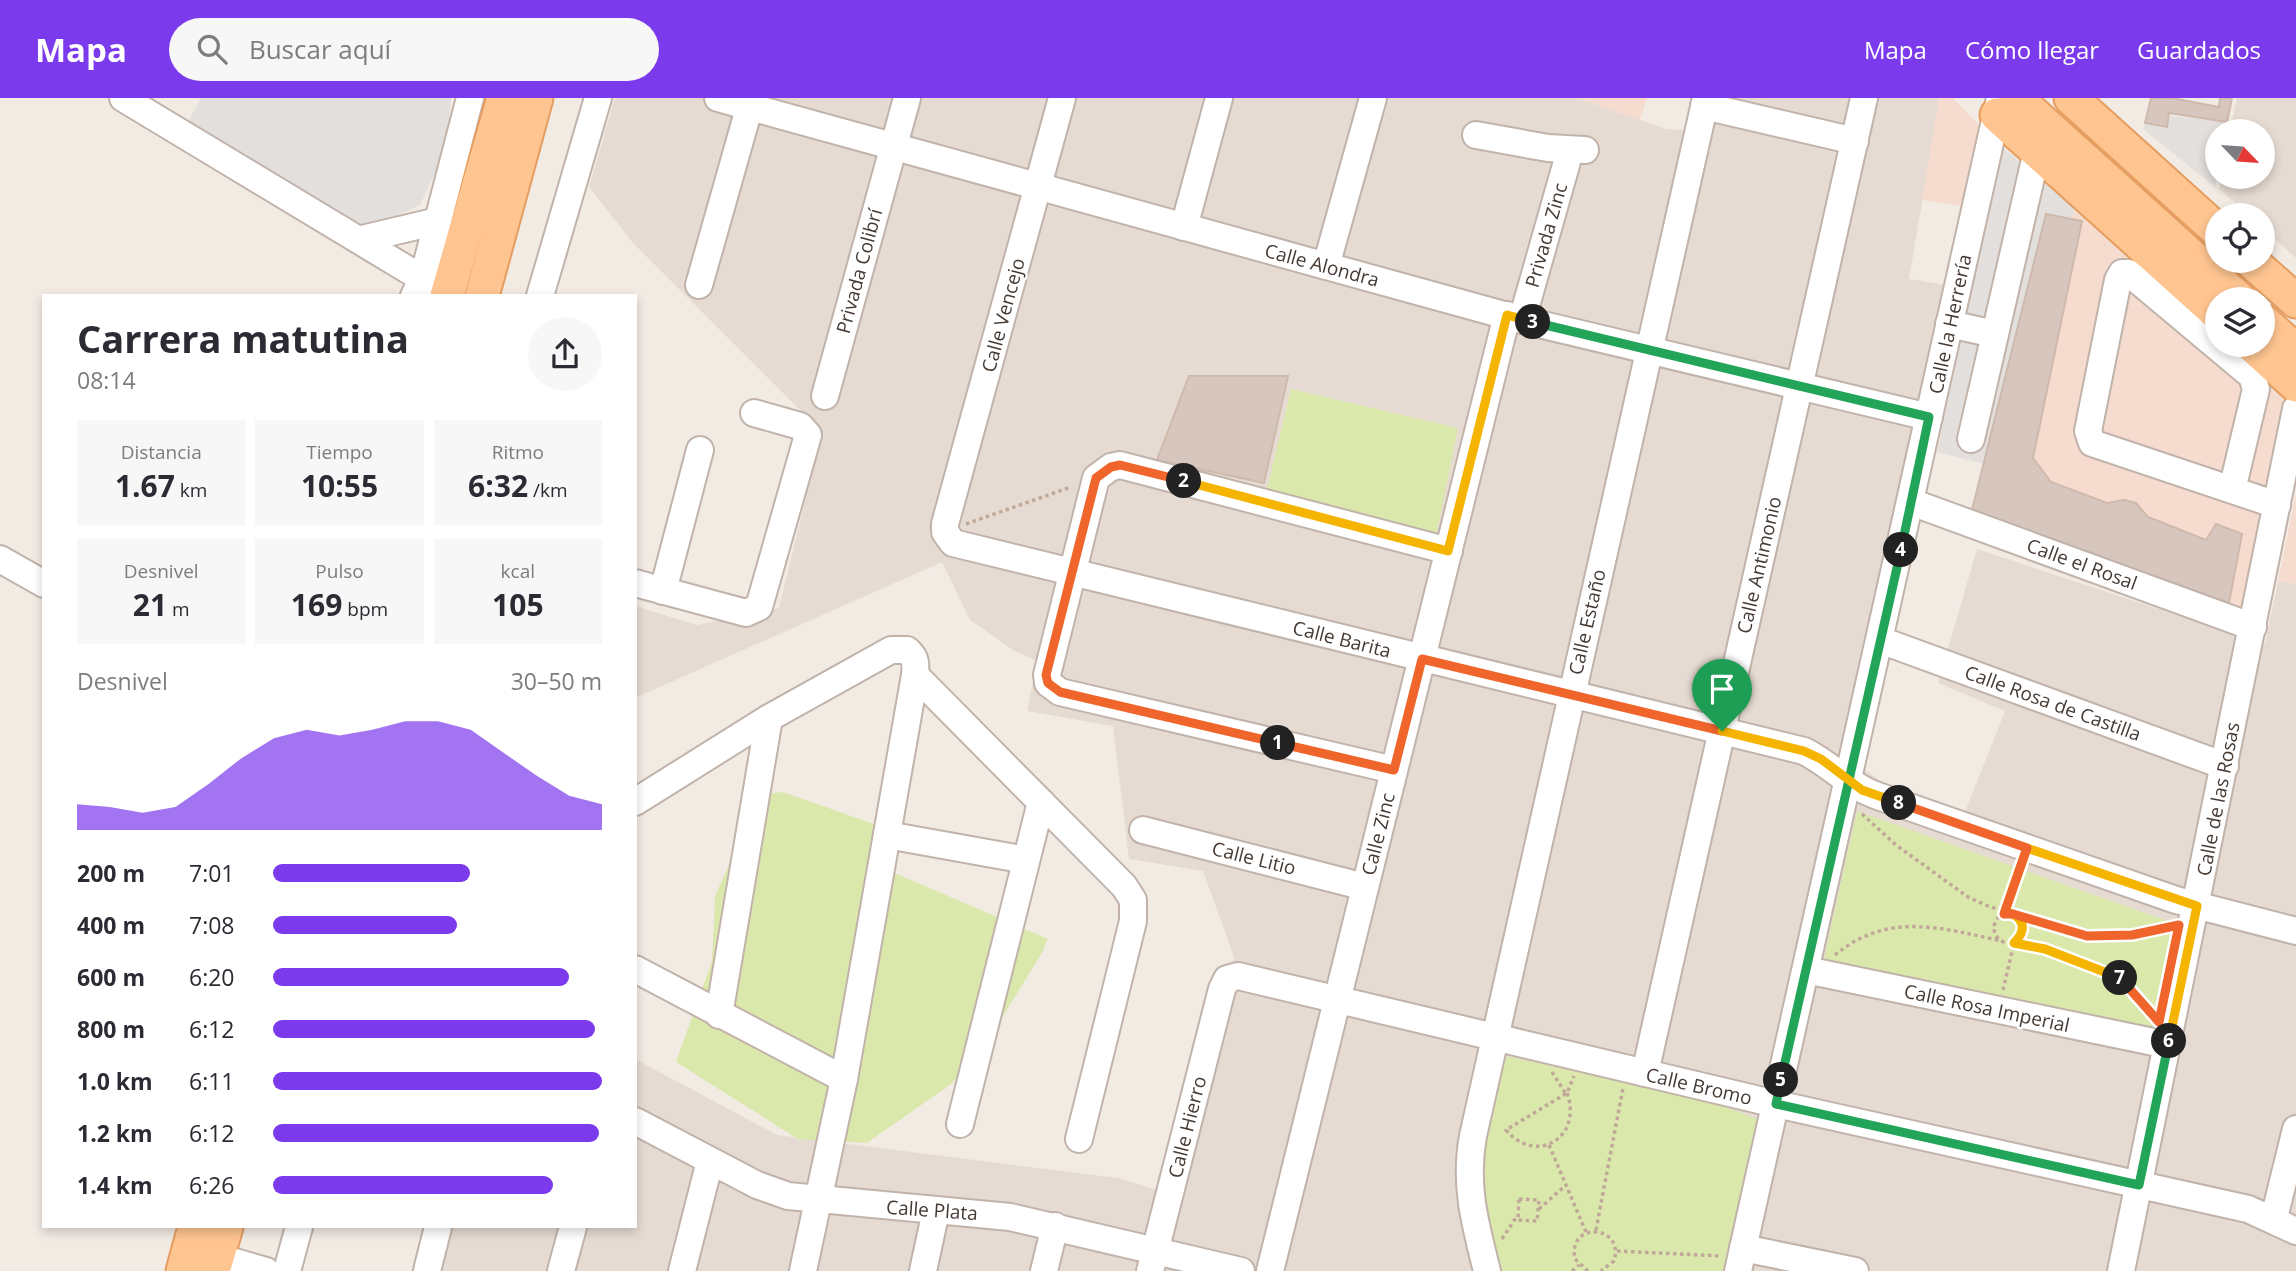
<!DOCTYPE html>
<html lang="es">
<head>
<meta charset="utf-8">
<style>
	:root { --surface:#fff; --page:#f7f7f7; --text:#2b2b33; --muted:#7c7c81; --accent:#7c3aed }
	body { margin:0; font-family:"Open Sans",sans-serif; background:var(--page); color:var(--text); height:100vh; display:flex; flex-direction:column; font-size:26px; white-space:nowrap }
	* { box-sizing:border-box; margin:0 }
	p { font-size:23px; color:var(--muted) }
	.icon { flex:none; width:38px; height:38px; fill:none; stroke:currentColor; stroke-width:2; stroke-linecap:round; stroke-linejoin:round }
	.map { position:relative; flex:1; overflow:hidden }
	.sheet { position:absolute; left:42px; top:196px; width:595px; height:934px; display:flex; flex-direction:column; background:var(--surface); border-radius:0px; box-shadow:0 4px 10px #0003 }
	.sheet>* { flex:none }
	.needle { width:46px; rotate:115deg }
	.buttons { position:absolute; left:2205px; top:21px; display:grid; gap:14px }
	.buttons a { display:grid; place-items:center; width:70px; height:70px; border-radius:50%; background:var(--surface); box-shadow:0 4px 10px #0003; font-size:35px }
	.pin { position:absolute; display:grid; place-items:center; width:60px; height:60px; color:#fff; margin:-72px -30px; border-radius:50% 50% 50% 0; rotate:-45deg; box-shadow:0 0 7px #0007 }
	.pin .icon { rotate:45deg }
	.km { position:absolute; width:35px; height:35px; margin:-18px; border-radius:50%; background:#222; color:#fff; font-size:19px; line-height:35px; text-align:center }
	.round { display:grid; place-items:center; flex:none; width:74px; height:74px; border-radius:37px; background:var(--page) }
	.summary { display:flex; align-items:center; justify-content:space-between; height:119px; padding:0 35px }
	h1 { font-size:38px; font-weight:700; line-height:52px }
	.figures { display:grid; grid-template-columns:repeat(3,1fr); gap:10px; height:119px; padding:7px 35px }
	.figures div { display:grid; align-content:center; border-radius:0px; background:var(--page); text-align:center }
	.figures b { font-size:30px; font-weight:700 }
	.figures small { font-size:19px; font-weight:400 }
	.figures p { font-size:19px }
	.chart { height:196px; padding:14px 35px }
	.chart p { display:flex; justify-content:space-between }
	.chart svg { width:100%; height:126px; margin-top:7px; fill:var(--accent); opacity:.7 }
	ul { padding:0 35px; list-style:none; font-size:23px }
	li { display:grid; grid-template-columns:112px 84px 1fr; align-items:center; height:52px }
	li i { height:18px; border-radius:9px; background:var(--accent) }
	header { display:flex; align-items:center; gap:42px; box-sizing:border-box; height:98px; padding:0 35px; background:var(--accent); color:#fff }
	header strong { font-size:33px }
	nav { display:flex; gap:38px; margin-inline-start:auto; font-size:24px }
	.search { width:490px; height:63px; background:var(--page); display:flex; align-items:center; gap:18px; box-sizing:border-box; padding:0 24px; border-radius:38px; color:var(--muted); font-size:26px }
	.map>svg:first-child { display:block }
	.residential { fill:#e6dbd2 }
	.commercial { fill:#f5dccf }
	.green { fill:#dbe8ac }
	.parking { fill:#e3dfdd }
	.building { fill:#d7c6bd; stroke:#cfb9ad; stroke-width:2 }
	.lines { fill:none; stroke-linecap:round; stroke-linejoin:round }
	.minor-casing { stroke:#c1b3aa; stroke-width:30 }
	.major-casing { stroke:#e59d60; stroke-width:37 }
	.path { stroke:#c0a898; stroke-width:3.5; stroke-dasharray:3.5 3.5; stroke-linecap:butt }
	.minor { stroke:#fff; stroke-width:26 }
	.major { stroke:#ffc591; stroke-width:33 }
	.split-1-casing { stroke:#fff; stroke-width:14 }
	.split-2-casing { stroke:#fff; stroke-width:14 }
	.split-3-casing { stroke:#fff; stroke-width:14 }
	.split-4-casing { stroke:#fff; stroke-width:14 }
	.split-5-casing { stroke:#fff; stroke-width:14 }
	.split-6-casing { stroke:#fff; stroke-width:14 }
	.split-7-casing { stroke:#fff; stroke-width:14 }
	.split-8-casing { stroke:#fff; stroke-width:14 }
	.split-9-casing { stroke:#fff; stroke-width:14 }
	.split-1 { stroke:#f0652b; stroke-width:9 }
	.split-2 { stroke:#f0652b; stroke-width:9 }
	.split-3 { stroke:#f5b400; stroke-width:9 }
	.split-4 { stroke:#22a559; stroke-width:9 }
	.split-5 { stroke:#22a559; stroke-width:9 }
	.split-6 { stroke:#22a559; stroke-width:9 }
	.split-7 { stroke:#f5b400; stroke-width:9 }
	.split-8 { stroke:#f0652b; stroke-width:9 }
	.split-9 { stroke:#f5b400; stroke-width:9 }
	.labels { text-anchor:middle; stroke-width:5; stroke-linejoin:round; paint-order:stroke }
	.street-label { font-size:19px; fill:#453a34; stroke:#fff }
</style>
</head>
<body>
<header>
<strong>Mapa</strong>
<div class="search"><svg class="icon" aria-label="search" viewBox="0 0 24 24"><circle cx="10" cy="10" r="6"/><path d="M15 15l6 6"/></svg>Buscar aquí</div>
<nav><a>Mapa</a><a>Cómo llegar</a><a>Guardados</a></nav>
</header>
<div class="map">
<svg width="2296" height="1173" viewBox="0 0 2296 1173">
	<rect width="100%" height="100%" fill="#f2ebe4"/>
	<g class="residential">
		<path d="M615 0H1577L1666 31 1711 34 1721 0H1940L1909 181 1946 187 1843 657 1887 687 1965 714 2005 613 1938 585 1977 451 2265 546 2278 483 2296 486V1173H441L451 1129H635V961L777 1037 1118 1080 1180 1099 1234 859 1203 773 1129 761 1113 628 1027 613 1037 563 1013 552 970 522 942 464 635 600V508L697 527 779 510 822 334 633 145 589 89Z"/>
		<path d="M2237 0H2296V160L2263 130V117H2249L2219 91 2222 79H2263V33H2230Z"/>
	</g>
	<g class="commercial">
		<path d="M1577 0H1647L1640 22Z"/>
		<path d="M1939 0H1953L1981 29 1962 108 1922 102Z"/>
		<path d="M2075 111 2284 301 2242 516 1972 412 2046 116 2071 121Z"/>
		<path d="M2296 395V486L2278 483Z"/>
	</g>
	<g class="green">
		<path d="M1291 291 1458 330 1436 438 1267 391Z"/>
		<path d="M783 694 874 726 890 773 1048 841 1042 855 985 947 951 986 867 1045 798 1041 676 964 712 863 715 798 746 729 764 696Z"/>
		<path d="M1857 713 2179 827 2156 938 1823 865Z"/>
		<path d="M1501 957 1712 1004 1757 1021 1723 1173H1502L1477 1079Z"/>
	</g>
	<g class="parking">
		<path d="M201 0H451L446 51 420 107 367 131 185 30Z"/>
		<path d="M2170 18 2227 24 2226 33H2217L2216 90 2143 31 2145 26 2167 31Z"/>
		<path d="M2002 49 2075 111 2071 121 2046 116 1984 366 1937 354Z"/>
	</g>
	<g class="building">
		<path d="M2151 0H2172L2219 9 2220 0H2232L2227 24 2169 15 2167 29 2145 25Z"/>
		<path d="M2046 116 2082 123 2033 360 2051 384 2107 405 2124 402 2136 405 2148 419 2206 442 2216 426 2242 436 2229 505 1972 412Z"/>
		<path d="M1189 278H1288L1264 385 1157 362Z"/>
	</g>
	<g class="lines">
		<defs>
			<g id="minor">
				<path d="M123 0 448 196"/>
				<path d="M718 0 1522 222 1929 319"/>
				<path d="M1062 0 945 426V434L953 445 1804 653C1830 666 1848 687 1875 697L2176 802 2296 833"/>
				<path d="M1704 8 1855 43"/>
				<path d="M1476 37 1548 50 1585 52"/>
				<path d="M1184 129 1219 0"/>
				<path d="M362 141 438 123"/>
				<path d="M1326 168 1373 0"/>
				<path d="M699 187 752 0"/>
				<path d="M414 198 423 180 470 0"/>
				<path d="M540 198 598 0"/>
				<path d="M1522 222 1570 53"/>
				<path d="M1949 226 1995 236"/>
				<path d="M825 298 907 0"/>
				<path d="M1971 341 2037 53"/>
				<path d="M2232 392 2256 291 2252 278 2129 175H2122L2118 182 2088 333 2092 345 2277 407"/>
				<path d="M1911 404 2253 529"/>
				<path d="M0 461 44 486"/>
				<path d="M635 485 746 515 759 509 808 337 800 328 754 315"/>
				<path d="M663 493 700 352"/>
				<path d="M1880 542 2225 668"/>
				<path d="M915 577 1124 788 1133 802V823L1079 1041"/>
				<path d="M1394 672 1060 594 1048 585 1047 577 1096 380 1111 369 1120 367 1449 453"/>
				<path d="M635 704 769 620 891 552H907C916 560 916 565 915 577L844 981 803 1173"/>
				<path d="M1143 732 1365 789"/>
				<path d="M887 737 1026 762"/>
				<path d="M635 871 844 981"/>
				<path d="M1806 872 2168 947"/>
				<path d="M719 917 769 620"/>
				<path d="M1645 975 1864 0"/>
				<path d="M635 1023 757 1087 788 1098 1010 1119 1241 1173"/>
				<path d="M960 1026 1041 704"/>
				<path d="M2274 1120 2296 1031"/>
				<path d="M1743 1150 1855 1173"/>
				<path d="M200 1154 266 1173"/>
				<path d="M287 1173 299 1129"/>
				<path d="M427 1173 438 1129"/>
				<path d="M561 1173 573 1129"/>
				<path d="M682 1173 710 1063"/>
				<path d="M923 1173 936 1113"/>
				<path d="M1044 1173 1055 1128"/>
				<path d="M1150 1173 1222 891 1227 881 1238 878 1776 1006 2248 1111 2296 1133"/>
				<path d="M1270 1173 1507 217"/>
				<path d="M1487 1173C1475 1126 1464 1086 1473 1038L1706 0"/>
				<path d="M1738 1173 2000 0"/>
				<path d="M2121 1173 2296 311"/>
			</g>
			<g id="major">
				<path d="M2016 0 2239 201"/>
				<path d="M2071 0 2217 132"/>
				<path d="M1997 17 2217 215"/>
				<path d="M2251 163 2296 203"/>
				<path d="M447 198 504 0"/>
				<path d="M482 198 536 0"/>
				<path d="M2263 223 2296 253"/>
				<path d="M2252 247 2296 287"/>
				<path d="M183 1173 195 1129"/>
				<path d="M213 1173 226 1129"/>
			</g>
		</defs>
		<use href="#minor" class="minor-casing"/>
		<use href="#major" class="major-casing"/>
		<g class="path">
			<path d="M966 426 1071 389"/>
			<path d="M1862 716 1896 747 1968 799 1988 808 2075 837H2132L2170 827"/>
			<path d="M2004 814 2020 768"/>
			<circle cx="2009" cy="830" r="15"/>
			<path d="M2015 845 2045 851 2119 880 2151 914"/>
			<path d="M1835 857C1888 813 1941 830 2002 843"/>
			<path d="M2003 892 2014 845"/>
			<path d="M1552 974 1566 996"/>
			<path d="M1567 995C1583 1039 1537 1068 1506 1032L1567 995 1574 978"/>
			<path d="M1549 1047 1586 1134"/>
			<path d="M1519 1101 1539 1102 1537 1123 1518 1122Z"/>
			<path d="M1539 1111 1566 1087"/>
			<path d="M1596 1132 1623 990"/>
			<path d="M1502 1141 1517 1118"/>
			<path d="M1617 1153 1721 1158"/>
			<path d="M1572 1173 1579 1167"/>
			<path d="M1588 1173 1575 1161C1567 1123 1625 1126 1614 1163L1601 1173"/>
		</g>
		<use href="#minor" class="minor"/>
		<use href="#major" class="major"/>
	</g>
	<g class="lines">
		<defs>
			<path id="split-1" d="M1278 645 1394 672 1422 561 1722 633"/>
			<path id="split-2" d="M1184 383 1120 367 1111 369 1096 380 1046 577 1048 585 1060 594 1278 645"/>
			<path id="split-3" d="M1184 383 1448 453 1507 217 1533 224"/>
			<path id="split-4" d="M1533 224 1929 319 1901 452"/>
			<path id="split-5" d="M1781 982 1901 452"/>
			<path id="split-6" d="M1781 982 1776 1006 2139 1087 2169 943"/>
			<path id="split-7" d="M2120 880 2045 851 2014 845C2028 831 2024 819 2005 813L2027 750 2197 808 2169 943"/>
			<path id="split-8" d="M1899 705 2027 750 2004 816H2013L2087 838 2132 837 2179 827 2159 924 2120 880"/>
			<path id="split-9" d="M1722 633 1804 653 1821 661 1862 692 1899 705"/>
		</defs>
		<use href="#split-1" class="split-1-casing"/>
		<use href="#split-2" class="split-2-casing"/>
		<use href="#split-3" class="split-3-casing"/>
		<use href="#split-4" class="split-4-casing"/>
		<use href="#split-5" class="split-5-casing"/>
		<use href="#split-6" class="split-6-casing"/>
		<use href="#split-7" class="split-7-casing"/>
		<use href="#split-8" class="split-8-casing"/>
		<use href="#split-9" class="split-9-casing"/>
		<use href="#split-1" class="split-1"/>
		<use href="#split-2" class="split-2"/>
		<use href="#split-3" class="split-3"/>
		<use href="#split-4" class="split-4"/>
		<use href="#split-5" class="split-5"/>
		<use href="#split-6" class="split-6"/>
		<use href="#split-7" class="split-7"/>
		<use href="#split-8" class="split-8"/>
		<use href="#split-9" class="split-9"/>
	</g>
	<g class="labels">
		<g class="street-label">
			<text transform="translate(1546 137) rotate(-74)" y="7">Privada Zinc</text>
			<text transform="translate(1322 167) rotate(15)" y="7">Calle Alondra</text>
			<text transform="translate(859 173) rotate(-75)" y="7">Privada Colibrí</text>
			<text transform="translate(1003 217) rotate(-75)" y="7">Calle Vencejo</text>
			<text transform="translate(1950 226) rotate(-78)" y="7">Calle la Herrería</text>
			<text transform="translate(2082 466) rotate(20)" y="7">Calle el Rosal</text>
			<text transform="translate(1759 467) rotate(-77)" y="7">Calle Antimonio</text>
			<text transform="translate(1587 524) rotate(-77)" y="7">Calle Estaño</text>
			<text transform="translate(1342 541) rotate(14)" y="7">Calle Barita</text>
			<text transform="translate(2053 605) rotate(20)" y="7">Calle Rosa de Castilla</text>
			<text transform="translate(2218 701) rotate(-79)" y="7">Calle de las Rosas</text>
			<text transform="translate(1378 736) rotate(-76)" y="7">Calle Zinc</text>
			<text transform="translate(1254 760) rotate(14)" y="7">Calle Litio</text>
			<text transform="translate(1987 910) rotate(12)" y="7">Calle Rosa Imperial</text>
			<text transform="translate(1699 988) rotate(13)" y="7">Calle Bromo</text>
			<text transform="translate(1187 1029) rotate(-76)" y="7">Calle Hierro</text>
			<text transform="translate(932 1112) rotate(4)" y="7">Calle Plata</text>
		</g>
	</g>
</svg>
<div class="buttons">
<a><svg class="needle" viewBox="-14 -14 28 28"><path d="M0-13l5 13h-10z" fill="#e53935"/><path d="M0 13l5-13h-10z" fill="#7c7c81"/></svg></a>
<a><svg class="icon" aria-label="locate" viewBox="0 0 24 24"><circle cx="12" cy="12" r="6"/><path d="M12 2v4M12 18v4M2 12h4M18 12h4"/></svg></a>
<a><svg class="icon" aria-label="layers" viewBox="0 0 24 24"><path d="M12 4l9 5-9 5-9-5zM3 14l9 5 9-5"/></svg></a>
</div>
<div class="pin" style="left:1722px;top:633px;background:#1e9e55"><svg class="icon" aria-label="arrive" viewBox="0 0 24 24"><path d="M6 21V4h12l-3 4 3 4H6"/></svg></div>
<b class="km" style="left:1278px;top:645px">1</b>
<b class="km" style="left:1184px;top:383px">2</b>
<b class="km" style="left:1533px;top:224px">3</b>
<b class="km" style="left:1901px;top:452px">4</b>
<b class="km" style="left:1781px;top:982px">5</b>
<b class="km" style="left:2169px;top:943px">6</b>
<b class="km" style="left:2120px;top:880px">7</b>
<b class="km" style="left:1899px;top:705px">8</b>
<section class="sheet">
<div class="summary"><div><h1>Carrera matutina</h1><p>08:14</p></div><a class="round"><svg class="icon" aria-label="share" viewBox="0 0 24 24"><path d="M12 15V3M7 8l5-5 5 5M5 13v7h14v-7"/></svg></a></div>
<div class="figures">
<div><p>Distancia</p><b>1.67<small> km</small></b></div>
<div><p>Tiempo</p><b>10:55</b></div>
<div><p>Ritmo</p><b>6:32<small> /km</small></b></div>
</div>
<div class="figures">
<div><p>Desnivel</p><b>21<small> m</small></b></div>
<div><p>Pulso</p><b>169<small> bpm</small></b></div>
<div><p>kcal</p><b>105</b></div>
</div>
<div class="chart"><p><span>Desnivel</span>30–50 m</p>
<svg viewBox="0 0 160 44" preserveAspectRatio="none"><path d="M0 44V35L10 36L20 38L30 36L40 28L50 19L60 12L70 9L80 11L90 9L100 6L110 6L120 9L130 17L140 25L150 32L160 35V44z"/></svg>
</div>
<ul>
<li><b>200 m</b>7:01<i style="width:60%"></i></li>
<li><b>400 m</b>7:08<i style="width:56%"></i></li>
<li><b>600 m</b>6:20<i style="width:90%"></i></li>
<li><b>800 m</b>6:12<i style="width:98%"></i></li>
<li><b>1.0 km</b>6:11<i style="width:100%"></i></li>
<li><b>1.2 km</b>6:12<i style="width:99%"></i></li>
<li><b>1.4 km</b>6:26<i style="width:85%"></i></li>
</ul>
</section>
</div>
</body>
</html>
